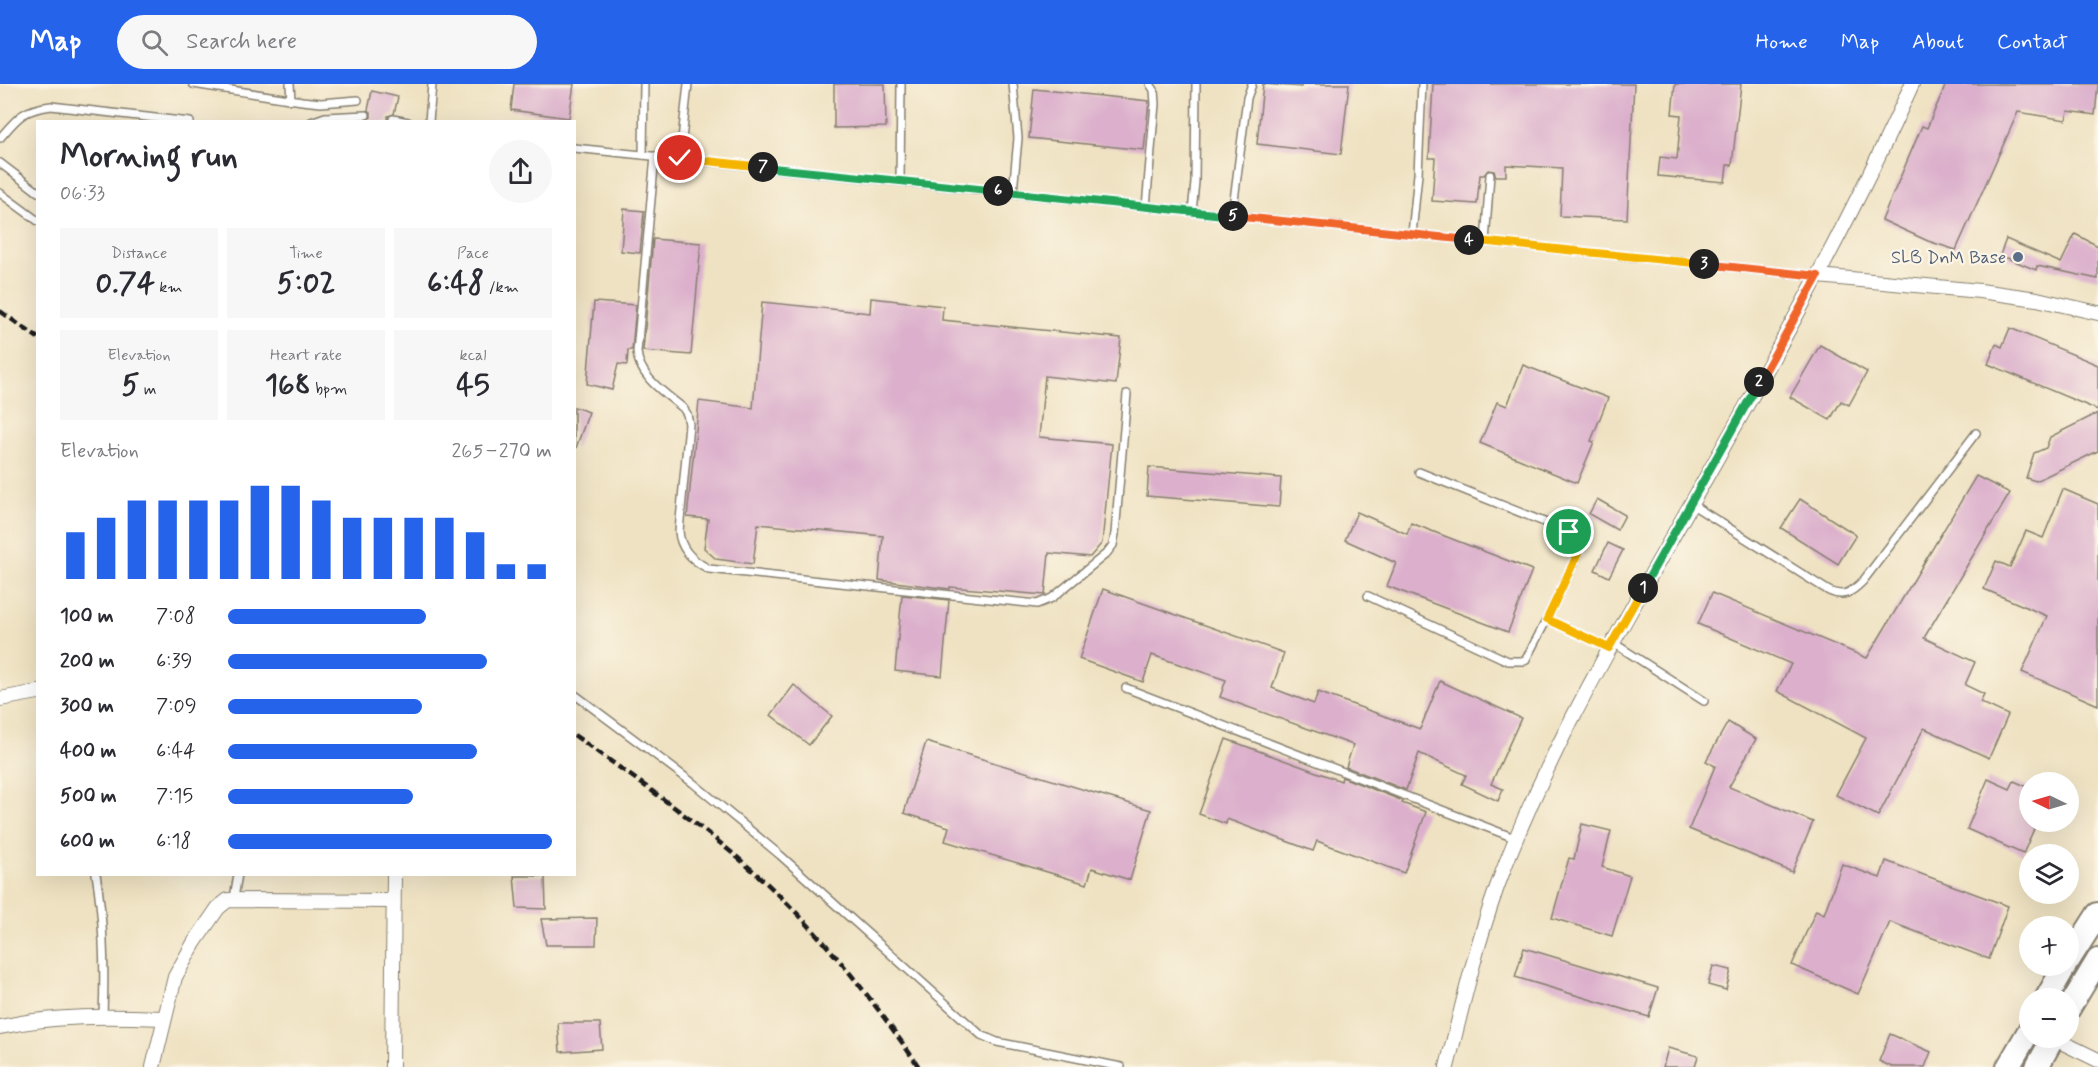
<!DOCTYPE html>
<html lang="en">
<head>
<meta charset="utf-8">
<style>
	:root { --surface:#fff; --page:#f7f7f7; --text:#2b2b33; --muted:#7c7c81; --accent:#2563eb }
	body { margin:0; font-family:Mynerve,sans-serif; background:var(--page); color:var(--text); height:100vh; display:flex; flex-direction:column; font-size:22px; white-space:nowrap }
	* { box-sizing:border-box; margin:0 }
	p { font-size:20px; color:var(--muted) }
	.icon { flex:none; width:33px; height:33px; fill:none; stroke:currentColor; stroke-width:2; stroke-linecap:round; stroke-linejoin:round }
	.map { position:relative; flex:1; overflow:hidden }
	.panel { position:absolute; left:36px; top:36px; width:540px; height:756px; display:flex; flex-direction:column; background:var(--surface); border-radius:0px; box-shadow:0 6px 24px #0002 }
	.panel>* { flex:none }
	.needle { width:39px; rotate:275deg }
	.tools { position:absolute; left:2019px; top:688px; display:grid; gap:12px }
	.tools a { display:grid; place-items:center; width:60px; height:60px; border-radius:50%; background:var(--surface); box-shadow:0 6px 24px #0002; font-size:30px }
	.pin { position:absolute; display:grid; place-items:center; width:51px; height:51px; color:#fff; margin:-26px; border:3px solid #fff; border-radius:50%; box-shadow:0 2px 6px #0007 }
	.km { position:absolute; width:30px; height:30px; margin:-15px; border-radius:50%; background:#222; color:#fff; font-size:16px; line-height:30px; text-align:center }
	.round { display:grid; place-items:center; flex:none; width:63px; height:63px; border-radius:32px; background:var(--page) }
	.summary { display:flex; align-items:center; justify-content:space-between; height:102px; padding:0 24px }
	h1 { font-size:33px; font-weight:700; line-height:45px }
	.stats { display:grid; grid-template-columns:repeat(3,1fr); gap:9px; height:102px; padding:6px 24px }
	.stats div { display:grid; align-content:center; border-radius:0px; background:var(--page); text-align:center }
	.stats b { font-size:30px; font-weight:700 }
	.stats small { font-size:16px; font-weight:400 }
	.stats p { font-size:16px }
	.chart { height:168px; padding:12px 24px }
	.chart p { display:flex; justify-content:space-between }
	.chart svg { width:100%; height:108px; margin-top:6px; stroke:var(--accent); stroke-width:6 }
	ul { padding:0 24px; list-style:none; font-size:20px }
	li { display:grid; grid-template-columns:96px 72px 1fr; align-items:center; height:45px }
	li i { height:15px; border-radius:8px; background:var(--accent) }
	header { display:flex; align-items:center; gap:36px; box-sizing:border-box; height:84px; padding:0 30px; background:var(--accent); color:#fff }
	header strong { font-size:28px }
	nav { display:flex; gap:33px; margin-inline-start:auto; font-size:21px }
	.search { width:420px; height:54px; background:var(--page); display:flex; align-items:center; gap:15px; box-sizing:border-box; padding:0 21px; border-radius:33px; color:var(--muted); font-size:22px }
	.map>svg:first-child { display:block }
	.building { fill:#dcb0cc }
	.lines { fill:none; stroke-linecap:round; stroke-linejoin:round }
	.lane-casing { stroke:#867f6f; stroke-width:10 }
	.street-casing { stroke:#867f6f; stroke-width:16 }
	.primary-casing { stroke:#867f6f; stroke-width:26 }
	.lane { stroke:#fff; stroke-width:7 }
	.street { stroke:#fff; stroke-width:14 }
	.primary { stroke:#fff; stroke-width:22 }
	.rail { stroke:#1c1c1c; stroke-width:4.5; stroke-dasharray:9 4.5; stroke-linecap:butt }
	.split-1-casing { stroke:#fff; stroke-width:12 }
	.split-2-casing { stroke:#fff; stroke-width:12 }
	.split-3-casing { stroke:#fff; stroke-width:12 }
	.split-4-casing { stroke:#fff; stroke-width:12 }
	.split-5-casing { stroke:#fff; stroke-width:12 }
	.split-6-casing { stroke:#fff; stroke-width:12 }
	.split-7-casing { stroke:#fff; stroke-width:12 }
	.split-8-casing { stroke:#fff; stroke-width:12 }
	.split-1 { stroke:#f5b400; stroke-width:8 }
	.split-2 { stroke:#22a559; stroke-width:8 }
	.split-3 { stroke:#f0652b; stroke-width:8 }
	.split-4 { stroke:#f5b400; stroke-width:8 }
	.split-5 { stroke:#f0652b; stroke-width:8 }
	.split-6 { stroke:#22a559; stroke-width:8 }
	.split-7 { stroke:#22a559; stroke-width:8 }
	.split-8 { stroke:#f5b400; stroke-width:8 }
	.service-dot { fill:#5c6f8a; stroke:#fcf5e5; stroke-width:2 }
	.labels { text-anchor:middle; stroke-width:4.5; stroke-linejoin:round; paint-order:stroke }
	.service-label { font-size:18px; fill:#4e5e75; stroke:#fcf5e5; text-anchor:end }
</style>
</head>
<body>
<header>
<strong>Map</strong>
<div class="search"><svg class="icon" aria-label="search" viewBox="0 0 24 24"><circle cx="10" cy="10" r="6"/><path d="M15 15l6 6"/></svg>Search here</div>
<nav><a>Home</a><a>Map</a><a>About</a><a>Contact</a></nav>
</header>
<div class="map">
<svg width="2098" height="983" viewBox="0 0 2098 983">
	<rect width="100%" height="100%" fill="#fcf5e5"/>
	<filter id="ink" filterUnits="userSpaceOnUse"><feTurbulence type="fractalNoise" baseFrequency=".0167" numOctaves="2"/><feDisplacementMap in="SourceGraphic" scale="12" xChannelSelector="R" yChannelSelector="G"/><feConvolveMatrix kernelMatrix="1 2 1 2 8 2 1 2 1" color-interpolation-filters="sRGB"/></filter>
	<filter id="wash" filterUnits="userSpaceOnUse"><feTurbulence type="fractalNoise" baseFrequency=".008" numOctaves="4" result="noise"/><feDisplacementMap in="SourceGraphic" scale="24" xChannelSelector="R" yChannelSelector="G"/><feGaussianBlur stdDeviation="1.35" result="paint"/><feColorMatrix in="noise" values="0 0 0 0 0 0 0 0 0 0 0 0 0 0 0 0 0 1.4 0 .05"/><feComposite in="paint" operator="in"/></filter>
	<g filter="url(#wash)">
		<rect width="100%" height="100%" fill="#efe2c2"/>
		<g id="blocks">
			<g class="building">
				<path d="M514 0H574L569 34 511 26Z"/>
				<path d="M834 0H885L886 43 834 44Z"/>
				<path d="M1263 0 1301 3V0H1349L1341 70 1257 60Z"/>
				<path d="M1433 0H1634L1627 135 1560 132 1562 84 1506 81V92H1496L1494 87 1488 86 1484 91H1480L1477 120 1432 117 1435 74H1429Z"/>
				<path d="M1675 0H1741L1732 81H1727L1725 98 1658 92 1660 73 1677 75 1681 31 1672 30Z"/>
				<path d="M1946 0H2098L2095 31 2068 27 2066 36 2018 28 1956 166 1928 157 1882 136 1922 42 1927 44Z"/>
				<path d="M1034 5 1149 17 1144 66 1029 54Z"/>
				<path d="M372 7 398 13 394 30 388 32V38H364L371 33V28L368 26Z"/>
				<path d="M624 125 644 127 640 169 621 167Z"/>
				<path d="M2075 150 2098 162V195L2037 182 2036 186 2000 171 2006 155 2061 179Z"/>
				<path d="M653 155 701 159 691 271 643 267Z"/>
				<path d="M871 214 943 222 942 236 1121 254 1116 300 1045 292 1039 353 1112 360 1102 459 1090 473 1049 469 1045 511 950 503V505L879 496 883 452 758 440 753 480 716 475 704 464 708 435 687 433 699 317 753 324 762 218 870 229Z"/>
				<path d="M594 218 636 221 632 266H628L627 281 618 280 612 306 587 300Z"/>
				<path d="M2010 244 2098 281V326L1988 280 1996 260 2002 263Z"/>
				<path d="M1820 261 1867 288 1849 321 1841 317 1830 336 1790 313Z"/>
				<path d="M1523 281 1608 314 1591 357 1594 358 1577 399 1480 359 1497 318 1507 322Z"/>
				<path d="M574 323 589 328 576 364H574Z"/>
				<path d="M2098 329V367L2036 397 2026 394 2034 369 2046 364 2050 353Z"/>
				<path d="M1149 383 1281 394 1279 423 1147 412Z"/>
				<path d="M1976 392 2010 409 1924 554 1975 578 1965 601 1984 610 1980 618 2008 631 1989 674 1924 644 1878 732 1836 711 1866 654 1777 607 1791 580 1698 540 1712 509 1867 574Z"/>
				<path d="M2063 405 2098 420V621L2022 588 2047 532 1984 505 1996 477 2010 483 2026 447 2043 454Z"/>
				<path d="M1597 415 1625 431 1617 446 1589 430Z"/>
				<path d="M1800 415 1856 451 1838 480 1781 444Z"/>
				<path d="M1357 428 1407 450 1411 439 1532 486 1508 548 1387 502 1396 479 1345 456Z"/>
				<path d="M1608 459 1623 466 1609 493 1595 486Z"/>
				<path d="M1103 505 1284 569 1272 604 1314 620 1318 608 1420 645 1440 597 1521 634 1491 700 1503 705 1498 717 1462 700 1466 691 1419 669 1406 706 1346 683 1353 661 1220 613 1226 596 1152 571 1143 598 1079 575Z"/>
				<path d="M902 511 949 516 942 592 895 587Z"/>
				<path d="M794 601 832 632 809 661 771 631Z"/>
				<path d="M1728 638 1756 655 1729 703 1813 738 1792 788 1689 745 1715 682 1706 677Z"/>
				<path d="M1226 655 1341 697 1342 693 1403 717 1402 719 1426 728 1404 789 1317 757 1313 767 1227 735 1226 740 1199 730Z"/>
				<path d="M926 658 1151 726 1130 796 1092 784 1087 800 945 757 949 743 904 729Z"/>
				<path d="M1988 695 2010 705 2014 697 2030 704V738H2037L2023 770 1967 745Z"/>
				<path d="M1582 740 1611 747 1602 783 1630 792 1612 852 1552 834 1569 774 1574 775Z"/>
				<path d="M1886 777 2008 822 1989 875 1890 838 1858 910 1792 881 1816 826 1824 830 1842 780 1880 794Z"/>
				<path d="M514 792H545L546 825 517 824Z"/>
				<path d="M597 834 596 861H546L541 835Z"/>
				<path d="M1524 864 1658 904 1649 933 1515 893Z"/>
				<path d="M1713 882 1731 886 1726 906 1708 901Z"/>
				<path d="M558 939H600L602 965 560 968Z"/>
				<path d="M1890 950 1931 968 1925 983H1892L1879 977Z"/>
				<path d="M1668 964 1698 972 1695 983H1663Z"/>
			</g>
		</g>
	</g>
	<g filter="url(#ink)">
		<use href="#blocks" fill-opacity="0" stroke="#867f6f" stroke-width="1.5"/>
		<g class="lines">
			<defs>
				<g id="lane">
					<path d="M193 0 302 17 321 19 358 16"/>
					<path d="M290 0 291 16"/>
					<path d="M1013 0 1018 54 1013 108"/>
					<path d="M393 35 408 38"/>
					<path d="M311 38 325 33 366 31"/>
					<path d="M429 38 432 0"/>
					<path d="M0 54C18 33 22 26 51 22L190 38"/>
					<path d="M574 64 1818 192"/>
					<path d="M643 71 644 0"/>
					<path d="M655 72 637 268C639 293 665 309 683 324L687 330 689 340 679 447C680 466 693 477 709 485L1037 520 1052 514 1106 470 1113 461 1115 450 1127 310"/>
					<path d="M680 74 688 0"/>
					<path d="M0 79 38 108"/>
					<path d="M900 97 901 0"/>
					<path d="M0 109 38 137"/>
					<path d="M1146 123 1155 20 1154 6 1150 0"/>
					<path d="M1192 128 1195 98 1196 0"/>
					<path d="M1232 132 1247 14 1252 0"/>
					<path d="M1412 150 1418 90 1422 0"/>
					<path d="M1485 158 1490 91"/>
					<path d="M1419 388 1569 448 1578 454 1580 465 1547 535"/>
					<path d="M1691 420 1829 507C1844 514 1852 508 1863 497L1976 349"/>
					<path d="M1368 512 1508 577H1525L1547 535 1609 564"/>
					<path d="M1612 558 1704 617"/>
					<path d="M1126 604 1517 755"/>
					<path d="M574 610 693 699 780 771 981 951 997 958 1121 983"/>
					<path d="M96 790C104 838 105 884 103 931"/>
					<path d="M234 814 238 790"/>
				</g>
				<g id="street">
					<path d="M1818 192 1980 207 2037 215 2098 229"/>
					<path d="M0 615 38 608"/>
					<path d="M0 943C54 931 108 932 163 934"/>
					<path d="M2053 954 2098 976"/>
					<path d="M153 983 175 893 194 859 218 824 228 816 393 817"/>
					<path d="M392 983 394 790"/>
					<path d="M1447 983C1462 923 1476 862 1497 803 1546 669 1620 546 1690 422 1768 284 1847 145 1912 0"/>
				</g>
				<g id="primary">
					<path d="M2068 877 2098 830"/>
					<path d="M2046 915 2065 882"/>
					<path d="M2068 926 2098 876"/>
					<path d="M2008 983 2030 945"/>
					<path d="M2037 983 2053 954"/>
				</g>
			</defs>
			<use href="#lane" class="lane-casing"/>
			<use href="#street" class="street-casing"/>
			<use href="#primary" class="primary-casing"/>
			<use href="#lane" class="lane"/>
			<use href="#street" class="street"/>
			<use href="#primary" class="primary"/>
			<g class="rail">
				<path d="M0 227 38 254"/>
				<path d="M574 651C645 702 723 755 785 817 835 867 879 924 919 983"/>
			</g>
		</g>
	</g>
	<g class="lines" filter="url(#ink)">
		<defs>
			<path id="split-1" d="M1569 448 1578 454 1580 465 1547 535 1609 564 1643 504"/>
			<path id="split-2" d="M1643 504 1759 298"/>
			<path id="split-3" d="M1704 180 1818 192 1759 298"/>
			<path id="split-4" d="M1469 156 1704 180"/>
			<path id="split-5" d="M1233 132 1469 156"/>
			<path id="split-6" d="M998 107 1233 132"/>
			<path id="split-7" d="M763 83 998 107"/>
			<path id="split-8" d="M680 74 763 83"/>
		</defs>
		<use href="#split-1" class="split-1-casing"/>
		<use href="#split-2" class="split-2-casing"/>
		<use href="#split-3" class="split-3-casing"/>
		<use href="#split-4" class="split-4-casing"/>
		<use href="#split-5" class="split-5-casing"/>
		<use href="#split-6" class="split-6-casing"/>
		<use href="#split-7" class="split-7-casing"/>
		<use href="#split-8" class="split-8-casing"/>
		<use href="#split-1" class="split-1"/>
		<use href="#split-2" class="split-2"/>
		<use href="#split-3" class="split-3"/>
		<use href="#split-4" class="split-4"/>
		<use href="#split-5" class="split-5"/>
		<use href="#split-6" class="split-6"/>
		<use href="#split-7" class="split-7"/>
		<use href="#split-8" class="split-8"/>
	</g>
	<circle class="service-dot" cx="2018" cy="173" r="6"/>
	<g class="labels">
		<g class="service-label">
			<text x="2006" y="179">SLB DnM Base</text>
		</g>
	</g>
</svg>
<div class="tools">
<a><svg class="needle" viewBox="-14 -14 28 28"><path d="M0-13l5 13h-10z" fill="#e53935"/><path d="M0 13l5-13h-10z" fill="#7c7c81"/></svg></a>
<a><svg class="icon" aria-label="layers" viewBox="0 0 24 24"><path d="M12 4l9 5-9 5-9-5zM3 14l9 5 9-5"/></svg></a>
<a>+</a>
<a>−</a>
</div>
<div class="pin" style="left:1569px;top:448px;background:#1e9e55"><svg class="icon" aria-label="arrive" viewBox="0 0 24 24"><path d="M6 21V4h12l-3 4 3 4H6"/></svg></div>
<div class="pin" style="left:680px;top:74px;background:#d93025"><svg class="icon" aria-label="check" viewBox="0 0 24 24"><path d="M5 12l5 5 9-10"/></svg></div>
<b class="km" style="left:1643px;top:504px">1</b>
<b class="km" style="left:1759px;top:298px">2</b>
<b class="km" style="left:1704px;top:180px">3</b>
<b class="km" style="left:1469px;top:156px">4</b>
<b class="km" style="left:1233px;top:132px">5</b>
<b class="km" style="left:998px;top:107px">6</b>
<b class="km" style="left:763px;top:83px">7</b>
<section class="panel">
<div class="summary"><div><h1>Morning run</h1><p>06:33</p></div><a class="round"><svg class="icon" aria-label="share" viewBox="0 0 24 24"><path d="M12 15V3M7 8l5-5 5 5M5 13v7h14v-7"/></svg></a></div>
<div class="stats">
<div><p>Distance</p><b>0.74<small> km</small></b></div>
<div><p>Time</p><b>5:02</b></div>
<div><p>Pace</p><b>6:48<small> /km</small></b></div>
</div>
<div class="stats">
<div><p>Elevation</p><b>5<small> m</small></b></div>
<div><p>Heart rate</p><b>168<small> bpm</small></b></div>
<div><p>kcal</p><b>45</b></div>
</div>
<div class="chart"><p><span>Elevation</span>265–270 m</p>
<svg viewBox="0 0 160 44" preserveAspectRatio="none"><path d="M5 44V25M15 44V19M25 44V12M35 44V12M45 44V12M55 44V12M65 44V6M75 44V6M85 44V12M95 44V19M105 44V19M115 44V19M125 44V19M135 44V25M145 44V38M155 44V38"/></svg>
</div>
<ul>
<li><b>100 m</b>7:08<i style="width:61%"></i></li>
<li><b>200 m</b>6:39<i style="width:80%"></i></li>
<li><b>300 m</b>7:09<i style="width:60%"></i></li>
<li><b>400 m</b>6:44<i style="width:77%"></i></li>
<li><b>500 m</b>7:15<i style="width:57%"></i></li>
<li><b>600 m</b>6:18<i style="width:100%"></i></li>
</ul>
</section>
</div>
</body>
</html>
